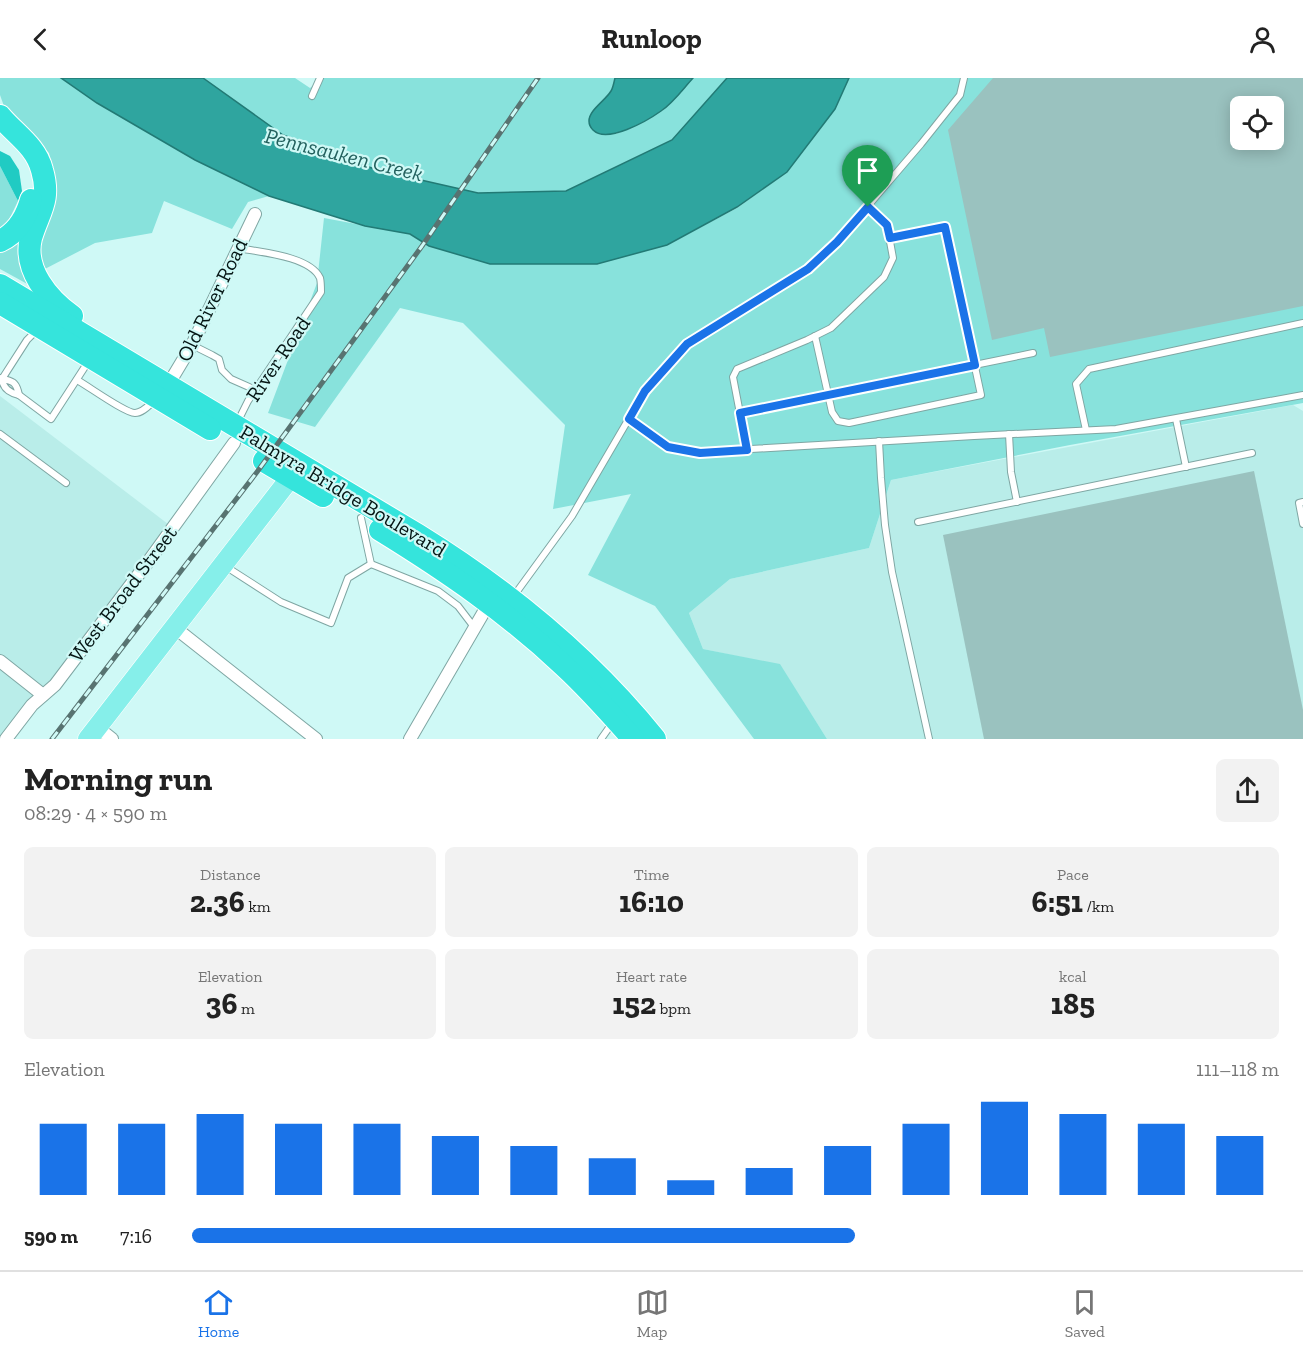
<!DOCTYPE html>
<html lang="en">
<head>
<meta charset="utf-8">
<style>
	:root { --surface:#fff; --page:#f2f2f2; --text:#222; --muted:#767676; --line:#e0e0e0; --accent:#1a73e8 }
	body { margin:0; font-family:"Zilla Slab",serif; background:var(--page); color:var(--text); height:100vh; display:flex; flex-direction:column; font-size:22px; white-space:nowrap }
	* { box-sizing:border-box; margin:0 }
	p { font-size:20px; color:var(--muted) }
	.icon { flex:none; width:33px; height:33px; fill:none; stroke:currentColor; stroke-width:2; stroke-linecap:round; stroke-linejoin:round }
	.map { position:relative; height:661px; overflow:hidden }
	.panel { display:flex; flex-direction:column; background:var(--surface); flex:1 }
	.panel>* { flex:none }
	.fabs { position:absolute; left:1230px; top:18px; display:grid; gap:12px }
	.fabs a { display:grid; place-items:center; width:54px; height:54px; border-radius:9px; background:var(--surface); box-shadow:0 3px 15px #0003; font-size:30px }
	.pin { position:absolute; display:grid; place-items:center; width:51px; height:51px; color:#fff; margin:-62px -26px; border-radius:50% 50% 50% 0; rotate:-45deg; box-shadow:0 0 6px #0007 }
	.pin .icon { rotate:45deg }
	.round { display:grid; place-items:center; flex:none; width:63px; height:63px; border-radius:9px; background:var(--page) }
	.headline { display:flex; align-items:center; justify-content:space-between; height:102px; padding:0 24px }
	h1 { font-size:33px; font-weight:800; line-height:45px }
	.metrics { display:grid; grid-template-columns:repeat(3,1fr); gap:9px; height:102px; padding:6px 24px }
	.metrics div { display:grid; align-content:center; border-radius:9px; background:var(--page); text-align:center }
	.metrics b { font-size:30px; font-weight:800 }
	.metrics small { font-size:16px; font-weight:400 }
	.metrics p { font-size:16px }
	.chart { height:168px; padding:12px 24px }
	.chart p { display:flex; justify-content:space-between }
	.chart svg { width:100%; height:108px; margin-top:6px; stroke:var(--accent); stroke-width:6 }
	ul { padding:0 24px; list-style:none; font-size:20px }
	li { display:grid; grid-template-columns:96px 72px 1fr; align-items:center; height:45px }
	li i { height:15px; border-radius:8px; background:var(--accent) }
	header { display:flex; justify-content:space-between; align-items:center; height:78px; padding:0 24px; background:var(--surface); font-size:27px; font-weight:800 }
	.menu { display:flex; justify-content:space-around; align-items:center; height:84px; border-top:2px solid var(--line); background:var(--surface); font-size:16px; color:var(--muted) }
	.menu a { display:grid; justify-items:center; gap:3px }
	.menu .selected { color:var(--accent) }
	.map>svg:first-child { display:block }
	.built { fill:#b9ede9 }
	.green { fill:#88e2dc; fill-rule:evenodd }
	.forest { fill:#20cbc3 }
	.water { fill:#2fa59f; stroke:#227a75; stroke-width:1.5 }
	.building { fill:#9ac2bf; fill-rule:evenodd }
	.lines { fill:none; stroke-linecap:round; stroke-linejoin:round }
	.lane-casing { stroke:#7fa6a3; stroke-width:8 }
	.street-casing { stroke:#7fa6a3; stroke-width:14 }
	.primary-casing { stroke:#fff; stroke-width:21 }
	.highway-casing { stroke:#fff; stroke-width:24 }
	.lane { stroke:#fff; stroke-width:6 }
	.street { stroke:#fff; stroke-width:12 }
	.primary { stroke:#86efea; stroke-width:20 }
	.highway { stroke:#35e4dc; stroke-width:22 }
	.rail-casing { stroke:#587371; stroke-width:5 }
	.rail { stroke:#cff9f6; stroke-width:3; stroke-dasharray:9; stroke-linecap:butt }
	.route-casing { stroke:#fff; stroke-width:12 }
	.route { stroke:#1a73e8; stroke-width:8 }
	.labels { text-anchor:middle; stroke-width:4.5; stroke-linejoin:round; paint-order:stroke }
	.street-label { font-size:21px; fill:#051514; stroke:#cff9f6 }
	.water-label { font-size:22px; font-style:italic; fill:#23615e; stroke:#cff9f6 }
</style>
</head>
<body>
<header><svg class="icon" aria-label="back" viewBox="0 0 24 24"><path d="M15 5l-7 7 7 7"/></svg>Runloop<svg class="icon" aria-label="person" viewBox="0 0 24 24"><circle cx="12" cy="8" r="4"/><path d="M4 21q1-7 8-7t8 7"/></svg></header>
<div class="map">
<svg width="1303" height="661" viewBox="0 0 1303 661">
	<rect width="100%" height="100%" fill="#cff9f6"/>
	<g class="built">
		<path d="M0 318 168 446 8 661H0Z"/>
		<path d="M1293 327 1303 333V661H827L780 587 703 571 689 535 730 501 869 470 891 402Z"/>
	</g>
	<g class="green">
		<path d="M0 0H61L97 25 195 82 269 118 248 124 232 151 164 123 152 155 95 165 41 193 38 178 54 103 49 75 5 31 0 17Z"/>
		<path d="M203 0H295L310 10 322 0H615L611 13 592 36 599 56H616L647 41 663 32 693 0H727L672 62 566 113 478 115 377 92 283 57Z"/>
		<path d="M849 0H1303V325L1070 367 891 402 869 470 730 501 689 535 703 571 780 586 827 661H754L655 528 588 497 631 416 553 431 565 347 463 245 400 230 315 349 268 335 317 205 324 140 410 156 429 168 667 167 737 130 787 94 835 31ZM1240 28H1274V62H1240Z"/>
		<path d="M0 88 18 123 5 150 0 152Z"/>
		<path d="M28 151 31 208 0 191V172Z"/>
	</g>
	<path class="forest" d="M0 73 10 78 19 92 22 113 18 123 0 88Z"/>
	<g class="water">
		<path d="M61 0H203L283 57 377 92 478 115 566 113 672 62 727 0H849L835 31 787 94 737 129 667 167 597 186H490L429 168 410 156 365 148 269 118 195 82 97 25Z"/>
		<path d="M615 0H693C683 11 673 25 661 33 647 43 607 66 593 52 590 49 589 47 589 43 589 32 605 23 611 13 613 10 614 4 615 0Z"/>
	</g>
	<g class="building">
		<path d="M993 0H1303V228L1050 279 1044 250 992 262 948 52ZM1240 28H1274V62H1240Z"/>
		<path d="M1254 393 1303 632V661H984L943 457Z"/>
	</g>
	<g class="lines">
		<defs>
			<g id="lane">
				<path d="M312 18 320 0"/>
				<path d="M815 258 832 334 838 343 849 345 981 317 945 149 890 161"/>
				<path d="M192 267 212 277 219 281 222 292 231 301 256 312"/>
				<path d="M0 300C12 304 16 302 19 317 10 315 3 311 2 301"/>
				<path d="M2 301 27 262 36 253"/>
				<path d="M77 302C88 308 125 335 135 335 143 335 150 326 155 322"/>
				<path d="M19 317 51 341 88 284"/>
				<path d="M740 335 1033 275"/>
				<path d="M629 341 668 369 700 374 974 358 1116 351 1303 317"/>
				<path d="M1176 341 1186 389"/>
				<path d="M237 345 248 323 321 214C321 210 321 204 320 200 310 178 259 174 238 170"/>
				<path d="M1086 352 1076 306 1089 291 1303 245"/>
				<path d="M0 356 66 405"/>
				<path d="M1009 356 1011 394 1017 424"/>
				<path d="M879 363 881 400 885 447 892 494 929 661"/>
				<path d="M747 372 733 299 737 291 807 262 831 250 884 199 893 180 887 147 868 129"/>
				<path d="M1303 424 1299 425 1303 446"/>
				<path d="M361 440 371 486"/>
				<path d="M918 444 1252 375"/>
				<path d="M225 488 281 524 331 545 348 500 371 486 438 513 458 528 474 549"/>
				<path d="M513 519 572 438 645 313 687 266 808 191 837 164 921 66 960 17 964 0"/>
				<path d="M601 661 613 644"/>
			</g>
			<g id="street">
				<path d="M168 307 192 267 255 136"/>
				<path d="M174 549 316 661"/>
				<path d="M0 583 43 617"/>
				<path d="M97 649 112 661"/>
				<path d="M6 661 32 627 55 607 148 484 234 365"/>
				<path d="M410 661 489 525"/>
			</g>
			<path id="primary" d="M88 661 291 399"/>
			<g id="highway">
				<path d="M0 38C15 56 36 68 42 92 51 123 39 133 31 160 23 191 48 221 72 238"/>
				<path d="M0 163C17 155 26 140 31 122"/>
				<path d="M0 207 418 457C507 512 589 579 655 661"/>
				<path d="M0 225 210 351"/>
				<path d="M264 383 323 418"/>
				<path d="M380 452C445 492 508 535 564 588 589 611 611 636 633 661"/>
			</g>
		</defs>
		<use href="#lane" class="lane-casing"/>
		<use href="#street" class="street-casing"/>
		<use href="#primary" class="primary-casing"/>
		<use href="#highway" class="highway-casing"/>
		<use href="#lane" class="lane"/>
		<use href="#street" class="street"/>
		<use href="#primary" class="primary"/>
		<use href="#highway" class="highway"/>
		<defs>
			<path id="rail" d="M52 661 257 394 422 168 538 0"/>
		</defs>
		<use href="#rail" class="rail-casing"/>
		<use href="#rail" class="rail"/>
	</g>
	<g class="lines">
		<defs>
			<path id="route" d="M868 129 887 147 890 160 945 149 975 287 740 335 747 372 700 375 668 369 629 341 645 313 687 266 808 191 837 164Z"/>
		</defs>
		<use href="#route" class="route-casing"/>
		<use href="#route" class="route"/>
	</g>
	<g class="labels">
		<g class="street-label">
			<text transform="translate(212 222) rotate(-64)" y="7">Old River Road</text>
			<text transform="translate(278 281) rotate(-56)" y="7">River Road</text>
			<text transform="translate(343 413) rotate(31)" y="7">Palmyra Bridge Boulevard</text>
			<text transform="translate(123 516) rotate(-53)" y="7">West Broad Street</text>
		</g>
		<g class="water-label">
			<text transform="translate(344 76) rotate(14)" y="8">Pennsauken Creek</text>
		</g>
	</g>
</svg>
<div class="fabs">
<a><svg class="icon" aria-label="locate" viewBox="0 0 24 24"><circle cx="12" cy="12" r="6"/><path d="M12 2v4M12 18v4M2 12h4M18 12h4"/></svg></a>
</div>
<div class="pin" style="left:868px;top:129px;background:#1e9e55"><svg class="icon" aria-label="arrive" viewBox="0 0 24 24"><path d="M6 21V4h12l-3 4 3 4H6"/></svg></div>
</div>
<section class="panel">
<div class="headline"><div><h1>Morning run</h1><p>08:29 · 4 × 590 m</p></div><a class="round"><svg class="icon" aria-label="share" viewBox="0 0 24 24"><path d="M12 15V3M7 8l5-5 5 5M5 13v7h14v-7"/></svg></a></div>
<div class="metrics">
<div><p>Distance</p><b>2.36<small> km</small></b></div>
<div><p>Time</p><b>16:10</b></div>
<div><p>Pace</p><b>6:51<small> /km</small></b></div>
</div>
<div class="metrics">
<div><p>Elevation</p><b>36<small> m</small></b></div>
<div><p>Heart rate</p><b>152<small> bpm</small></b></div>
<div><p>kcal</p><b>185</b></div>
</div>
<div class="chart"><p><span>Elevation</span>111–118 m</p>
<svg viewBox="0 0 160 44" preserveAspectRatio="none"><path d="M5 44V15M15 44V15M25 44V11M35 44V15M45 44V15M55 44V20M65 44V24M75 44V29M85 44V38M95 44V33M105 44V24M115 44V15M125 44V6M135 44V11M145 44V15M155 44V20"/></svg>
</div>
<ul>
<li><b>590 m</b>7:16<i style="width:61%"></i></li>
</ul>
</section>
<nav class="menu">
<a class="selected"><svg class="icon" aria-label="home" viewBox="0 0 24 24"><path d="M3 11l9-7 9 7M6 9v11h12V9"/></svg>Home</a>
<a><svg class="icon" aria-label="map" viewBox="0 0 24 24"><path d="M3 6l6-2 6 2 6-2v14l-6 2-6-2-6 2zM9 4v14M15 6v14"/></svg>Map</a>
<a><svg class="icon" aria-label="saved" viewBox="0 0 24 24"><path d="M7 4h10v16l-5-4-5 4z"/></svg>Saved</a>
</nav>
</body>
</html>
